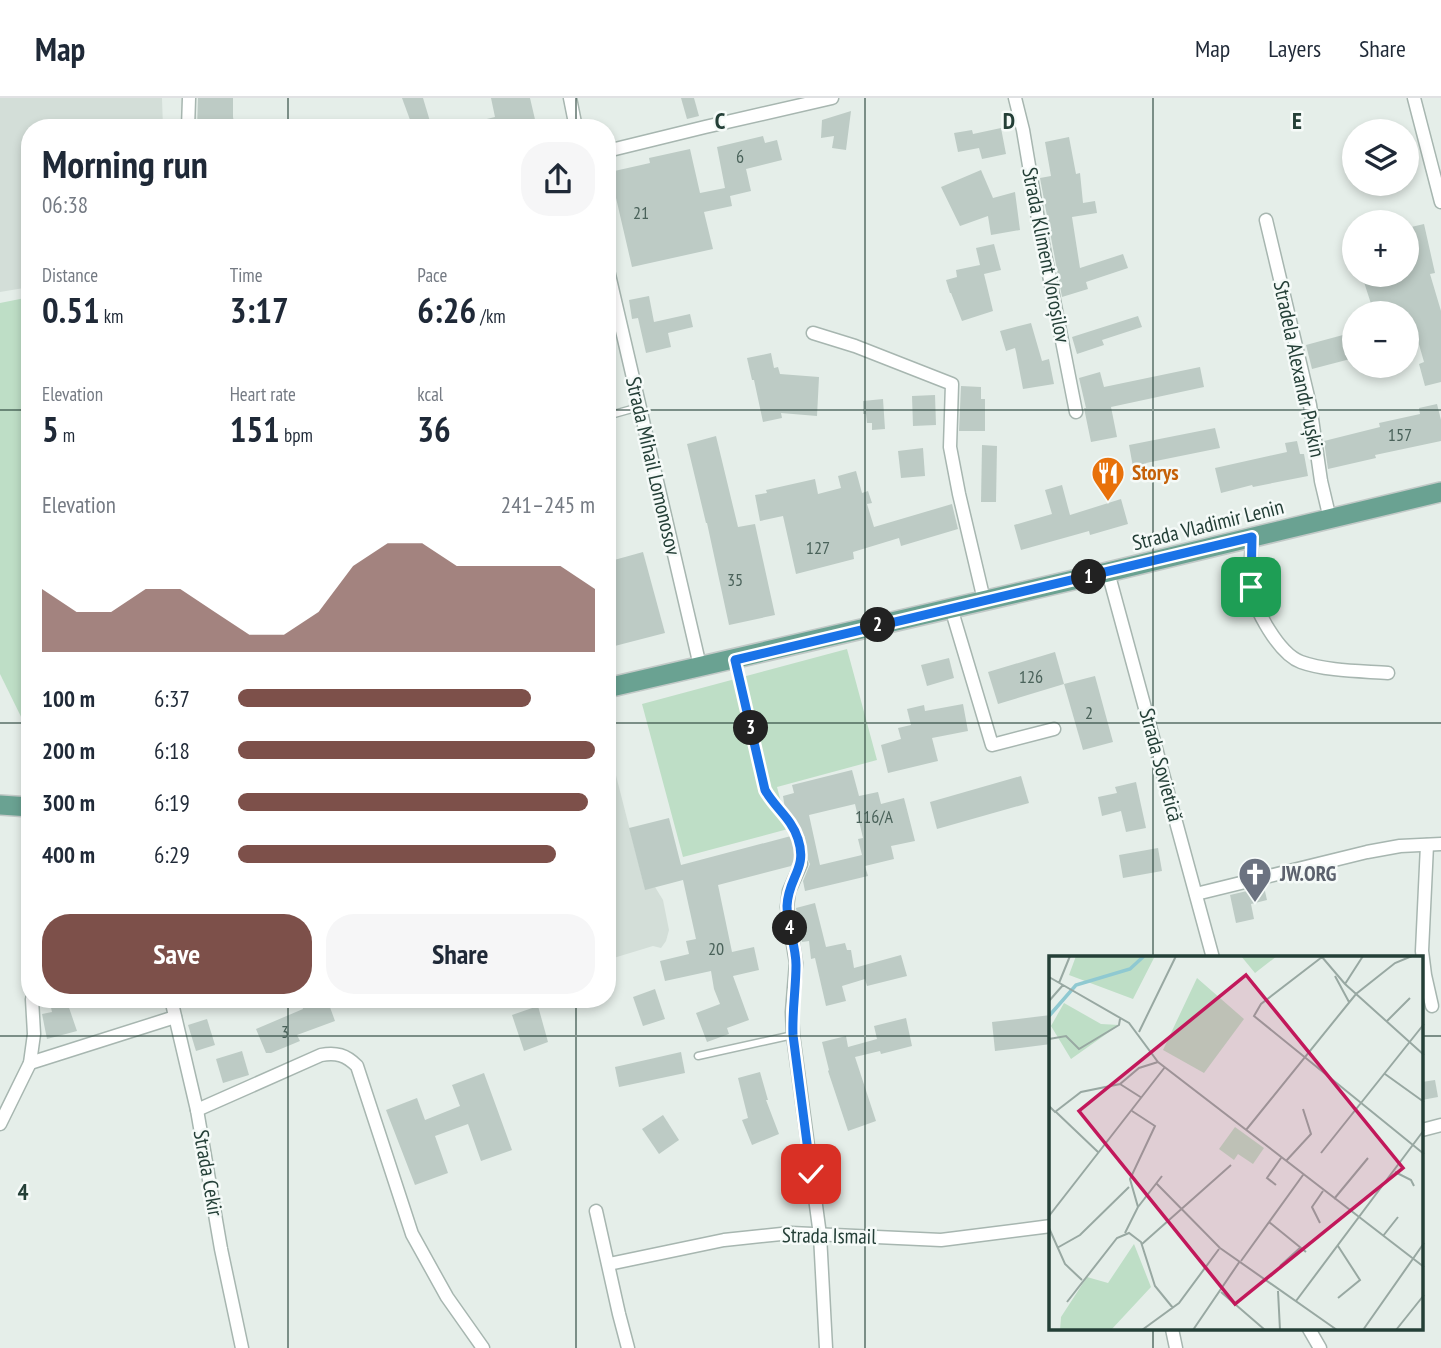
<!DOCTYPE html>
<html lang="en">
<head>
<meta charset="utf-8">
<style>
	:root { --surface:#fff; --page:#f6f6f7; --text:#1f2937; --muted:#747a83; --line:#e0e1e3; --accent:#7d504a }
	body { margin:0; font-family:"PT Sans Narrow",sans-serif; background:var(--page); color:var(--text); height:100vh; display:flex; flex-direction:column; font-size:26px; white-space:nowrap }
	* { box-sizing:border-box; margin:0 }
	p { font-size:23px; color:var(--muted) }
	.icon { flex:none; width:38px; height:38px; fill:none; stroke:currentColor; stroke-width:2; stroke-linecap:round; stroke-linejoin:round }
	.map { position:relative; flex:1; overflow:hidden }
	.details { position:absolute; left:21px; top:21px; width:595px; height:889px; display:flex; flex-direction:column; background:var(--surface); border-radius:28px; box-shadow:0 4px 10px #0003 }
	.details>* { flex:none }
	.fabs { position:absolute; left:1342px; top:21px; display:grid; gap:14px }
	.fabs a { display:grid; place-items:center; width:77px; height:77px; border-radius:50%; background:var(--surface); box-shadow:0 4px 10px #0003; font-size:35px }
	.pin { position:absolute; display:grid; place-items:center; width:60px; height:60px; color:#fff; margin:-30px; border-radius:14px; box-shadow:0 4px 10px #0006 }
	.km { position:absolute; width:35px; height:35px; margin:-18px; border-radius:50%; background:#222; color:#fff; font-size:19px; line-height:35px; text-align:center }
	.round { display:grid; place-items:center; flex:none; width:74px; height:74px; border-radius:28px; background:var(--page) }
	.headline { display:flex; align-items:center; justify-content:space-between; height:119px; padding:0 21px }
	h1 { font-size:38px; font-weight:600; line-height:52px }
	.stats { display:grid; grid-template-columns:repeat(3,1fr); gap:10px; height:119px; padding:7px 21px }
	.stats div { display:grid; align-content:center }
	.stats b { font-size:35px; font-weight:600 }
	.stats small { font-size:19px; font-weight:400 }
	.stats p { font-size:19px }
	.chart { height:196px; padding:14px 21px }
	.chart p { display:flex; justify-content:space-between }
	.chart svg { width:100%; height:126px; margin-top:7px; fill:var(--accent); opacity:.7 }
	.cta { display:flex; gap:14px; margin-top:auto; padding:14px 21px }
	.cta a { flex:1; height:80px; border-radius:28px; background:var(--accent); color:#fff; font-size:28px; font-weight:600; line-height:80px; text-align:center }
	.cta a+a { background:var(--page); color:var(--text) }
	ul { padding:0 21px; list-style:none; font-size:23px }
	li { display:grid; grid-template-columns:112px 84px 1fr; align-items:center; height:52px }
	li i { height:18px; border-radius:9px; background:var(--accent) }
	header { display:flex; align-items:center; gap:42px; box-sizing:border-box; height:98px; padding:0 35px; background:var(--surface); border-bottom:2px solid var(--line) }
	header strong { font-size:33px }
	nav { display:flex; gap:38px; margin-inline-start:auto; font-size:24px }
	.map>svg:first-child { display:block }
	.built { fill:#d3ded8 }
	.green { fill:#bedec6 }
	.building { fill:#bdcbc5; fill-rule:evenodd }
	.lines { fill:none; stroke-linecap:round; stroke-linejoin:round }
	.service-casing { stroke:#a7b6b0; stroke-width:9 }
	.minor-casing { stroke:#a7b6b0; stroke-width:15 }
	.primary-casing { stroke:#c2c9c7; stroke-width:22 }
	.service { stroke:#fff; stroke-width:6 }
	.minor { stroke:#fff; stroke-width:12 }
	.primary { stroke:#6aa292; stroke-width:19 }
	.route-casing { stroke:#fff; stroke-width:14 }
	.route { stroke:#1a73e8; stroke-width:9 }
	.grid { fill:none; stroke:#243f37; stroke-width:2; stroke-opacity:0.55 }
	.labels { text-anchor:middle; stroke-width:5; stroke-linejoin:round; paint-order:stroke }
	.number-label { font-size:18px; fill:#4a625a }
	.street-label { font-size:21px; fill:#243f37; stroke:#f5faf8 }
	.food-label { font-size:21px; font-weight:bold; fill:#c56008; stroke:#f5faf8; text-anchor:start }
	.worship-label { font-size:21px; font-weight:bold; fill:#5b616d; stroke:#f5faf8; text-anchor:start }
	.inset-river { fill:none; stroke:#8fc9d1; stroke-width:3.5 }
	.inset-road { fill:none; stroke:#98a8a2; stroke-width:2 }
	.view { fill:#c2185b; fill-opacity:0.15; stroke:#c2185b; stroke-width:3.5 }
	.inset-edge { fill:none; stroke:#243f37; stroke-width:3.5 }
	.grid-label { font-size:23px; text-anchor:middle; font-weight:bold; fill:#243f37; stroke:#f5faf8; stroke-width:5; stroke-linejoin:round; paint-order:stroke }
</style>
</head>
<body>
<header>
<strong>Map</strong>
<nav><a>Map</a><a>Layers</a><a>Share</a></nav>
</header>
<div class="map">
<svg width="1441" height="1250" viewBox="0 0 1441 1250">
	<rect width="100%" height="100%" fill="#e5eee9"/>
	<g class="built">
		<path d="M0 0H162L163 30H30V189L0 194Z"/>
		<path d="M610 654 645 791 655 789 663 802 669 832 666 843 661 850 653 848 607 862V655Z"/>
	</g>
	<g class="green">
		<path d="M30 199V637L0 576V205Z"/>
		<path d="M847 551 877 662 777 689 788 731 683 759 642 606Z"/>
	</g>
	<g class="building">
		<path d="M198 0H233V19L235 30H197Z"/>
		<path d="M402 0H423L432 30H413Z"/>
		<path d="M491 0H530L537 30H470V25L495 19Z"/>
		<path d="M681 0H694L699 18 687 21Z"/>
		<path d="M851 13 846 52 832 50 834 38 821 40 822 22Z"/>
		<path d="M1001 30 1006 56 982 61 979 50 958 54 954 35 972 32 973 36Z"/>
		<path d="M763 38 765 45 777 42 782 62 746 71 751 93 730 98 732 108 704 114 713 151 632 169 610 74 650 65 649 60 690 51 700 95 725 90 717 49Z"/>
		<path d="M1069 39 1076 76 1080 75 1083 105 1095 103 1097 115 1072 119 1080 170 1123 156 1128 170 1086 184 1088 191 1062 199 1040 80 1051 78 1045 44Z"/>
		<path d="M981 72 993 100 1015 94 1020 132 991 137 988 118 960 128 941 89Z"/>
		<path d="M1424 126 1435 175 1430 176 1441 213V284L1425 288 1419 266 1424 264 1412 222 1407 223V215H1374L1363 181H1365L1364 177H1407V130Z"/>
		<path d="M994 146 1001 172 984 176 993 213 962 223 951 195H950L946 182 957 179 956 172 980 167 976 150Z"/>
		<path d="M649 198 654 224 690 216 693 229 668 235 671 249 646 255 638 220 632 221 629 202Z"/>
		<path d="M1138 218 1142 229 1102 242 1104 247 1077 256 1072 239Z"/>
		<path d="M1031 225 1042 263 1049 261 1054 286 1023 291 1016 254 1015 250 1006 253 1000 233Z"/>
		<path d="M1354 234V260L1312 271 1306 247Z"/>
		<path d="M771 255 774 270 778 269 780 276 819 279 817 318 781 315 782 320 763 324 754 282H752L747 260Z"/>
		<path d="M1200 269 1204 289 1111 309 1117 339 1091 344 1084 310H1086L1079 280 1100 274 1104 289Z"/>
		<path d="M961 288 981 289V301H985V333H959Z"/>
		<path d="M935 297 936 327 913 328 912 298Z"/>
		<path d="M883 301 885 331 872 332V325H867L866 316H863V303Z"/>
		<path d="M1437 306 1441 322V343L1375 357 1376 360 1328 371 1324 343 1380 329 1379 325 1420 316 1419 310Z"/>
		<path d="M1215 330 1220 350 1146 365 1148 377 1135 380 1129 347Z"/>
		<path d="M716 338 738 429 755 426 775 517 729 527 707 425H706L687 346Z"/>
		<path d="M1297 343 1300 356H1304L1308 378 1253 389 1252 387 1221 395 1215 370 1287 354 1285 345Z"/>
		<path d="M982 347 997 348 996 404H981Z"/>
		<path d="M923 350 925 378 901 380 898 353Z"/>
		<path d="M856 373 862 395 868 393 872 405 867 406 874 429 952 406 958 431 901 448 899 440 853 454 854 461 796 476 783 418 760 423 755 397 767 395 766 392 815 381 818 396 841 390 838 378Z"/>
		<path d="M1062 387 1070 417 1121 401 1128 426 1090 437 1089 433 1021 452 1014 427 1052 416 1045 392Z"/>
		<path d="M643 454 665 535 607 550V464Z"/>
		<path d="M1055 554 1064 586 998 606 988 574Z"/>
		<path d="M949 560 954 580 927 588 921 567Z"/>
		<path d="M1095 578 1113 644 1083 652 1064 586Z"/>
		<path d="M963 606 968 633 932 640 938 663 888 675 881 647 901 641 898 630 911 627 907 611 924 607 925 613Z"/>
		<path d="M852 672 859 698 878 694 881 706 904 700 915 743 891 748 894 761 865 768 868 778 805 793 803 783 810 766 807 760 805 741 800 730 785 711 783 698 794 695 792 687ZM855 706 863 740 858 741 862 757 820 767 809 717Z"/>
		<path d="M1021 678 1029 705 937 731 930 704Z"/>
		<path d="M1136 684 1146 730 1126 734 1121 713 1102 718 1098 699 1117 695 1115 689Z"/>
		<path d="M669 720 681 767 791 738 796 753V759L791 768 718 787 732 854 754 849 759 872 733 878 749 922 727 930 729 936 707 944 696 915 720 906 714 891 711 873 665 883 660 863 689 856 686 843 696 841 683 782 645 792 629 730Z"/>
		<path d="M1158 750 1162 773 1123 780 1119 757Z"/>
		<path d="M1264 789 1267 802 1251 806 1254 821 1236 825 1230 797Z"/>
		<path d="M815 805 826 849 845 845 847 852H851L854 870 901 857 907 878 867 888 865 881 842 888 846 903 826 908 815 860 811 861 809 843 802 844 796 810Z"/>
		<path d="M655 891 665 921 643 928 633 899Z"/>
		<path d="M49 901H66L77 933 47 941 42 916 52 914Z"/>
		<path d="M300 901H327L335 923 297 937 300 943 271 955H266L256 931 303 911Z"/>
		<path d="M538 908 548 944 524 953 512 917Z"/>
		<path d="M1051 917V946L995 953 992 924Z"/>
		<path d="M906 920 912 948 881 956 880 953 855 959 876 1023 848 1033 828 973 829 972 822 944 846 938 848 949 877 941 874 928Z"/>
		<path d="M207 921 215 947 196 953 188 927Z"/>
		<path d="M242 953 249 977 223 985 216 961Z"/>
		<path d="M681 954 685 975 619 989 615 969Z"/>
		<path d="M760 974 768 1002H766L779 1036 752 1047 742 1022 748 1020 738 980Z"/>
		<path d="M484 975 512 1052 481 1063 468 1026 435 1038 448 1075 415 1087 386 1012 417 1000 425 1022 460 1008 452 987Z"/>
		<path d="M1435 982 1438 999 1422 1002V984Z"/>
		<path d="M663 1017 679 1042 659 1056 642 1031Z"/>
	</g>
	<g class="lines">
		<defs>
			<g id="service">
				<path d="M607 318 639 309"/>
				<path d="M736 563 765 692C779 719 806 729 801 765"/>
				<path d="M698 958 793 937"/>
			</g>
			<g id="minor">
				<path d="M570 0 576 30"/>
				<path d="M1015 0 1023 32 1038 121 1076 314"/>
				<path d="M1414 0 1441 104"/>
				<path d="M188 30 189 0"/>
				<path d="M607 53 705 29 832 0"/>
				<path d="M1266 122 1310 307 1321 383 1330 421"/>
				<path d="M607 168 700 568"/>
				<path d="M813 235 855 248 952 286 950 349 959 396 984 502"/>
				<path d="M1252 439C1252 454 1249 474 1251 489 1254 511 1279 556 1301 564 1326 573 1361 573 1388 575"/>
				<path d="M1108 474 1213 860"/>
				<path d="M951 510 992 647 1054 631"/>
				<path d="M1427 747 1422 853 1425 877 1432 908"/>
				<path d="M801 766 789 793 787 809 796 865 792 914 793 937 820 1137 826 1250"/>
				<path d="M1196 796 1367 754 1400 748 1441 746"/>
				<path d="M171 901 197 1012 221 1151 242 1250"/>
				<path d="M30 965 175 919"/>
				<path d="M197 1012 321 957C336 954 346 957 357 968L412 1136 447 1199 483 1250"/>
				<path d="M0 1026 30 965 34 936 32 901"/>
				<path d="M1422 1032 1441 1027"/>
				<path d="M596 1113 619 1216 628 1250"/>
				<path d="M609 1166 724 1142 791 1135 941 1142 1051 1128"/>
				<path d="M1172 1231 1176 1250"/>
				<path d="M1309 1231 1320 1250"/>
			</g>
			<g id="primary">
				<path d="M607 590 1108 474 1441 394"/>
				<path d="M0 707 30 709"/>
			</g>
		</defs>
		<use href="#service" class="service-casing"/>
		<use href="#minor" class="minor-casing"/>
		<use href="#primary" class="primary-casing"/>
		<use href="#service" class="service"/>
		<use href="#minor" class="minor"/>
		<use href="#primary" class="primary"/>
	</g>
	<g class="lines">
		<defs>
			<path id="route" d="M811 1076 793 937C792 913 796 890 796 867 796 847 787 828 787 808 788 779 808 771 798 741 792 721 775 710 765 692L735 562 1252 439 1251 489"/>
		</defs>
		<use href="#route" class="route-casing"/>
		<use href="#route" class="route"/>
	</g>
	<path class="grid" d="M288 0V30M576 0V30M865 0V1250M1153 0V860M0 312H30M607 312H1441M0 625H30M607 625H1441M288 901V1250M576 901V1250M0 938H1051M1422 938H1441M1153 1231V1250"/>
	<defs>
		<symbol id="restaurant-pin" viewBox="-11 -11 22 30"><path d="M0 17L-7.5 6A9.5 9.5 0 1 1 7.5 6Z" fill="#e8710a" stroke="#f5faf8"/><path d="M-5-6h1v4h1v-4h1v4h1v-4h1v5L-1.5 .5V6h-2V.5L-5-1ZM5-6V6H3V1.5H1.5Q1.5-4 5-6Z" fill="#fff"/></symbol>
		<symbol id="church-pin" viewBox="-11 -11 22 30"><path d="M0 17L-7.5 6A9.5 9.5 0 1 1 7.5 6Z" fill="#6b7280" stroke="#f5faf8"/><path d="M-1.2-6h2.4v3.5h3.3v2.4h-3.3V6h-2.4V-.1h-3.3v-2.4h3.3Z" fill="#fff"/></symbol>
	</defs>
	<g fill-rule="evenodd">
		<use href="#restaurant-pin" x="1089" y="356" width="38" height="52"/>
		<use href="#church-pin" x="1236" y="757" width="38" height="52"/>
	</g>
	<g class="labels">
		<g class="number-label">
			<text x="740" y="65">6</text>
			<text x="641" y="121">21</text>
			<text x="1400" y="343">157</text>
			<text x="818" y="456">127</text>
			<text x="735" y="488">35</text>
			<text x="1031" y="585">126</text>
			<text x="1089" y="621">2</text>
			<text x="874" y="725">116/A</text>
			<text x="716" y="857">20</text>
			<text x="285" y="940">3</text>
		</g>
		<g class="street-label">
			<text transform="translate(1046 157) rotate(79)" y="7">Strada Kliment Voroșilov</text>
			<text transform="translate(1299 271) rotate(78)" y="7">Stradela Alexandr Pușkin</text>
			<text transform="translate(653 368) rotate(77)" y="7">Strada Mihail Lomonosov</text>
			<text transform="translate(1208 427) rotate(-14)" y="7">Strada Vladimir Lenin</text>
			<text transform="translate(1161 667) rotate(75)" y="7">Strada Sovietică</text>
			<text transform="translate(208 1075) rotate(80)" y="7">Strada Cekir</text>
			<text transform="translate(829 1138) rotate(1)" y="7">Strada Ismail</text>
		</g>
		<g class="food-label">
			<text x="1132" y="382">Storys</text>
		</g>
		<g class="worship-label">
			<text x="1280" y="783">JW.ORG</text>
		</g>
	</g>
	<g transform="translate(1049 858)">
		<rect width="374" height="374" fill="#e5eee9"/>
		<path d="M27 0H106L84 43 20 19ZM192 0H228L206 17ZM148 22 195 63 155 117 114 94ZM15 47 52 68 70 69 22 103 2 70ZM186 171 215 192 204 208 189 198 185 204 170 193ZM85 288 102 331 62 374H11L12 361 38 321 59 327Z" fill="#bedec6"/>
		<path class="inset-river" d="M0 60 27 29 81 13 95 0"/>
		<path class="inset-road" d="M273 1 212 48 205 60 375 198M273 1 296 28 375 99M286 20 300 46M0 21 80 67 109 106 375 311M10 27 21 0M296 28 314 0M0 45 14 29M337 66 361 42M90 76 127 0M0 83 17 80 30 93 70 69 71 63M336 118 375 146M71 128 93 142M0 150 6 156 32 136 71 128 90 112 109 106M7 156 49 196M197 174 307 38 346 7 363 0M272 197 375 68M237 205 262 178 254 153M346 216 362 224 365 230M107 227 171 292 288 374M227 229 218 222 232 202M285 243 319 202M89 251 113 220M0 260 116 111M220 266 257 296M271 267 263 251 274 235M0 272 16 308 33 324M76 277 89 251 81 223 106 170 83 155M334 280 349 261M93 288 182 209M289 290 311 324 289 342M8 292 31 279 80 231M192 305 254 219M231 310 252 291M229 335 231 374M172 336 216 374M247 345 375 174M18 346 68 282 80 277 92 286 106 330 124 352M93 374 130 347 170 293M144 374 191 305M314 374 375 287M347 374 375 339"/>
		<path class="view" d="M197 19 354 212 186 348 30 155Z"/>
		<rect width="374" height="374" class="inset-edge"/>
	</g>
	<g class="grid-label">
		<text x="720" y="31">C</text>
		<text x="1009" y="31">D</text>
		<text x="1297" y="31">E</text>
		<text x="23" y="1102">4</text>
	</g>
</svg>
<div class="fabs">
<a><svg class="icon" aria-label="layers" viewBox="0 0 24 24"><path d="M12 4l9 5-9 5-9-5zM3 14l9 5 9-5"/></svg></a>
<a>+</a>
<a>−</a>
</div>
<div class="pin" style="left:1251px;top:489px;background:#1e9e55"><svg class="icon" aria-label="arrive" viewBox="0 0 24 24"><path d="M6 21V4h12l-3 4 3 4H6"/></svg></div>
<div class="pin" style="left:811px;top:1076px;background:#d93025"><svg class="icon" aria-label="check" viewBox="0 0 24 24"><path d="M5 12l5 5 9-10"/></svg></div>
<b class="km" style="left:1089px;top:479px">1</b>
<b class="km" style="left:878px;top:527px">2</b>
<b class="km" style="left:751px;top:630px">3</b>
<b class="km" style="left:790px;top:830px">4</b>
<section class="details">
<div class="headline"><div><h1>Morning run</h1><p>06:38</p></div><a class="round"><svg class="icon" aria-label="share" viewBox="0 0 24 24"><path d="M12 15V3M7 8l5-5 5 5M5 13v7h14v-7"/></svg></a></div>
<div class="stats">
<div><p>Distance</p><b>0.51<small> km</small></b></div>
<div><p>Time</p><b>3:17</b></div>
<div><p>Pace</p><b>6:26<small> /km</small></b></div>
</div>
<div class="stats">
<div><p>Elevation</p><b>5<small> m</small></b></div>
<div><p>Heart rate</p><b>151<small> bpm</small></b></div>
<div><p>kcal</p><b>36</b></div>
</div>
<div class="chart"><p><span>Elevation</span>241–245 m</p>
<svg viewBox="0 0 160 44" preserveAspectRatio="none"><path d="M0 44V22L10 30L20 30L30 22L40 22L50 30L60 38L70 38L80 30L90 14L100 6L110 6L120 14L130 14L140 14L150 14L160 22V44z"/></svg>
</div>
<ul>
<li><b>100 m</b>6:37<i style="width:82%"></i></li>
<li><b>200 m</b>6:18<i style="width:100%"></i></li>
<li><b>300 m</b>6:19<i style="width:98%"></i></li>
<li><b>400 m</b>6:29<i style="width:89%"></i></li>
</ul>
<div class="cta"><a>Save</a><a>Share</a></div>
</section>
</div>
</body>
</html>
